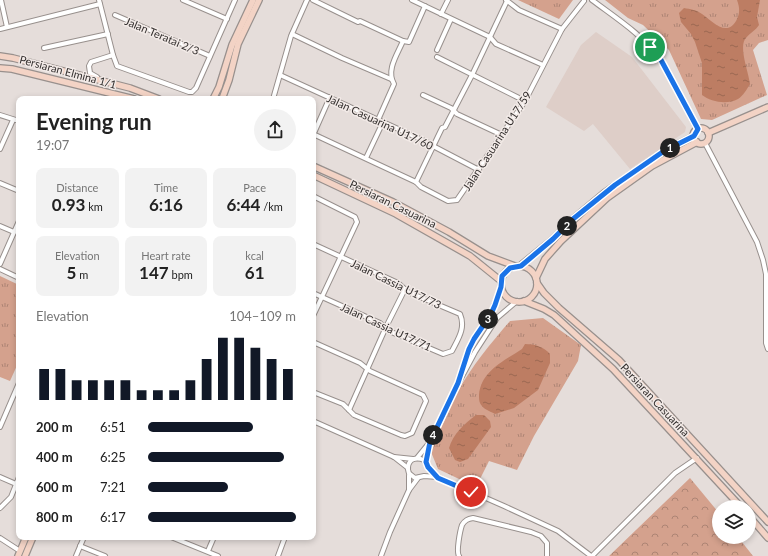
<!DOCTYPE html>
<html lang="en">
<head>
<meta charset="utf-8">
<style>
	:root { --surface:#fff; --page:#f2f2f2; --text:#222; --muted:#767676; --accent:#111827 }
	body { margin:0; font-family:Lato,sans-serif; background:var(--page); color:var(--text); height:100vh; display:flex; flex-direction:column; font-size:15px; white-space:nowrap }
	* { box-sizing:border-box; margin:0 }
	p { font-size:13px; color:var(--muted) }
	.icon { flex:none; width:22px; height:22px; fill:none; stroke:currentColor; stroke-width:2; stroke-linecap:round; stroke-linejoin:round }
	.map { position:relative; flex:1; overflow:hidden }
	.drawer { position:absolute; left:16px; top:96px; width:300px; height:444px; display:flex; flex-direction:column; background:var(--surface); border-radius:8px; box-shadow:0 2px 6px #0003 }
	.drawer>* { flex:none }
	.tools { position:absolute; left:712px; top:500px; display:grid; gap:8px }
	.tools a { display:grid; place-items:center; width:44px; height:44px; border-radius:50%; background:var(--surface); box-shadow:0 2px 6px #0003; font-size:20px }
	.pin { position:absolute; display:grid; place-items:center; width:34px; height:34px; color:#fff; margin:-17px; border:2px solid #fff; border-radius:50%; box-shadow:0 1px 4px #0007 }
	.km { position:absolute; width:20px; height:20px; margin:-10px; border-radius:50%; background:#222; color:#fff; font-size:11px; line-height:20px; text-align:center }
	.round { display:grid; place-items:center; flex:none; width:42px; height:42px; border-radius:21px; background:var(--page) }
	.head { display:flex; align-items:center; justify-content:space-between; height:68px; padding:0 20px }
	h1 { font-size:22px; font-weight:700; line-height:30px }
	.stats { display:grid; grid-template-columns:repeat(3,1fr); gap:6px; height:68px; padding:4px 20px }
	.stats div { display:grid; align-content:center; border-radius:8px; background:var(--page); text-align:center }
	.stats b { font-size:17px; font-weight:700 }
	.stats small { font-size:11px; font-weight:400 }
	.stats p { font-size:11px }
	.chart { height:112px; padding:8px 20px }
	.chart p { display:flex; justify-content:space-between }
	.chart svg { width:100%; height:72px; margin-top:4px; stroke:var(--accent); stroke-width:6 }
	ul { padding:0 20px; list-style:none; font-size:13px }
	li { display:grid; grid-template-columns:64px 48px 1fr; align-items:center; height:30px }
	li i { height:10px; border-radius:5px; background:var(--accent) }
	.map>svg:first-child { display:block }
	.built { fill:#decec8 }
	.grass { fill:url(#grass-tufts) }
	.forest { fill:url(#forest-crowns) }
	.water { fill:url(#water-ripples) }
	.lines { fill:none; stroke-linecap:round; stroke-linejoin:round }
	.street-casing { stroke:#98908d; stroke-width:6 }
	.secondary-casing { stroke:#98908d; stroke-width:8 }
	.street { stroke:#fff; stroke-width:4 }
	.secondary { stroke:#f3d3c5; stroke-width:5.5 }
	.route-casing { stroke:#fff; stroke-width:8 }
	.route { stroke:#1a73e8; stroke-width:5 }
	.labels { text-anchor:middle; stroke-width:3; stroke-linejoin:round; paint-order:stroke }
	.street-label { font-size:11px; fill:#332f2e; stroke:#f2eae7 }
</style>
</head>
<body>
<div class="map">
<svg width="768" height="556" viewBox="0 0 768 556">
	<defs>
		<pattern id="grass-tufts" width="24" height="20" patternUnits="userSpaceOnUse"><rect width="24" height="20" fill="#d4a18d"/><path d="M3 7l-1-3M5 7V3M7 7l1-3M15 17l-1-3M17 17v-4M19 17l1-3" fill="none" stroke="#ad8474"/></pattern>
		<pattern id="forest-crowns" width="20" height="18" patternUnits="userSpaceOnUse"><rect width="20" height="18" fill="#d4a18d"/><path d="M2 6a3 3 0 1 1 6 0M12 15a3 3 0 1 1 6 0" fill="none" stroke="#ad8474"/></pattern>
		<pattern id="water-ripples" width="26" height="14" patternUnits="userSpaceOnUse"><rect width="26" height="14" fill="#bd7d63"/><path d="M2 4q2-2 4 0t4 0M15 11q2-2 4 0t4 0" fill="none" stroke="#9a6752"/></pattern>
	</defs>
	<rect width="100%" height="100%" fill="#e5ddda"/>
	<path class="built" d="M596 32 632 57 686 127 685 132 630 169 593 124 584 131 546 107 581 45Z"/>
	<g class="grass">
		<path d="M518 0H573L559 19Z"/>
		<path d="M605 0H768V40L759 43 753 50 767 95 712 120 701 119 669 50 643 25 628 18Z"/>
		<path d="M0 276 19 285V361L10 381 0 377Z"/>
		<path d="M543 318 581 345 578 361 534 436 517 470 489 461 476 487 438 469 431 452C439 433 447 412 457 393 471 367 491 343 510 321Z"/>
	</g>
	<path class="forest" d="M690 478 719 513V537H738L753 556H609Z"/>
	<g class="water">
		<path d="M737 0H760L757 17 759 25C756 30 750 33 746 38 738 46 749 73 750 84 747 89 743 96 738 99 727 105 711 102 702 95V63L695 42 691 34 681 22 679 13 684 8C690 9 697 10 702 14 711 20 726 38 736 21 740 14 740 8 737 0Z"/>
		<path d="M525 344C535 344 544 347 550 354V363L538 390 514 408 495 414C492 412 485 410 482 406 479 403 479 399 479 395 481 371 504 361 522 349Z"/>
		<path d="M476 415H484L490 421 491 427 468 459 460 462 455 460 449 448C453 434 464 424 476 415Z"/>
	</g>
	<g class="lines">
		<defs>
			<g id="street">
				<path d="M1 0 7 27"/>
				<path d="M99 0 113 55 117 66 189 92H192L196 88 235 0"/>
				<path d="M183 0 227 19"/>
				<path d="M313 0 358 22 360 21 403 41"/>
				<path d="M412 0 490 37 496 44 543 65"/>
				<path d="M506 0 519 10 562 29"/>
				<path d="M592 0C616 18 643 35 661 60L697 129"/>
				<path d="M441 14 448 0"/>
				<path d="M115 15 210 56"/>
				<path d="M0 29 100 4"/>
				<path d="M292 34 342 58 391 79"/>
				<path d="M44 48 108 34"/>
				<path d="M437 50 451 19"/>
				<path d="M437 57 525 101"/>
				<path d="M280 75 431 144 433 146 479 170"/>
				<path d="M97 77 90 73 89 66 91 62 113 55"/>
				<path d="M423 95 451 108 457 114 502 135"/>
				<path d="M273 99 291 36 307 0"/>
				<path d="M0 115 19 121"/>
				<path d="M378 120 394 84C386 70 397 55 403 41L409 42 425 6"/>
				<path d="M314 133 330 97"/>
				<path d="M313 134 416 182 421 187 448 201 457 200 525 101 562 29 584 1"/>
				<path d="M705 143 757 242 763 260 766 274V343L768 349"/>
				<path d="M0 149 13 120"/>
				<path d="M366 158 383 122"/>
				<path d="M416 182 442 128 445 127 472 75 507 1"/>
				<path d="M0 183 19 191"/>
				<path d="M313 196 355 217 357 222 313 316"/>
				<path d="M0 226 14 232"/>
				<path d="M313 244 398 283 408 292 460 314C466 328 458 339 452 351L443 354 389 331 380 323 313 293"/>
				<path d="M0 264 19 221"/>
				<path d="M0 269 19 278"/>
				<path d="M313 342 360 363 370 371 423 395 426 401 412 433 405 436 401 435 354 415 343 404 313 392"/>
				<path d="M461 375 469 349 474 339 491 314 501 287"/>
				<path d="M349 410 386 327 405 289"/>
				<path d="M313 421 394 457 408 468"/>
				<path d="M0 427 19 383"/>
				<path d="M394 457 413 459"/>
				<path d="M417 458 430 442 452 395 475 352 497 318 517 301"/>
				<path d="M426 462 429 445"/>
				<path d="M410 474 415 478 424 476 438 477 504 506 558 531 591 556"/>
				<path d="M0 477 16 484"/>
				<path d="M409 490C409 485 409 481 409 476 410 473 407 470 408 467 409 458 417 457 424 460L428 467 438 477"/>
				<path d="M0 508 11 497 19 477"/>
				<path d="M171 537 218 556"/>
				<path d="M0 538 20 551"/>
				<path d="M80 546 105 556"/>
				<path d="M208 551 214 537"/>
				<path d="M76 556 84 537"/>
				<path d="M278 556 285 537"/>
				<path d="M381 556 390 532 409 490 418 478"/>
				<path d="M459 556C456 552 460 531 462 525 465 520 468 519 473 518L531 532 541 536 547 543V556"/>
				<path d="M592 556 675 473 697 458"/>
			</g>
			<g id="secondary">
				<path d="M0 56 13 58 130 88 159 99"/>
				<path d="M0 68 12 69 134 99"/>
				<path d="M213 99 219 87 232 45 253 0"/>
				<path d="M222 99 229 80 238 44 259 0"/>
				<circle cx="701" cy="136" r="8"/>
				<path d="M708 133 768 107"/>
				<path d="M313 166 393 202 449 232 488 256 515 266"/>
				<path d="M313 175 396 214 470 256 501 281"/>
				<path d="M521 265 553 239 573 219 604 193 664 151 694 136"/>
				<circle cx="519" cy="284" r="18"/>
				<path d="M536 278 545 259 561 241 607 198 652 166 697 142"/>
				<path d="M537 283 544 293 559 308 619 360 768 522"/>
				<path d="M524 301 544 309 554 315 613 369 741 507"/>
				<path d="M749 516 768 538"/>
				<path d="M18 556 26 537"/>
				<path d="M25 556 33 537"/>
			</g>
		</defs>
		<use href="#street" class="street-casing"/>
		<use href="#secondary" class="secondary-casing"/>
		<use href="#street" class="street"/>
		<use href="#secondary" class="secondary"/>
	</g>
	<g class="lines">
		<defs>
			<path id="route" d="M471 492 438 478 428 467 426 462 430 442 458 383 469 349 474 339 491 314 495 305 501 287 502 276 510 268 521 266 553 239 573 219 615 185 664 151 694 136 698 129 661 60 650 47"/>
		</defs>
		<use href="#route" class="route-casing"/>
		<use href="#route" class="route"/>
	</g>
	<g class="labels">
		<g class="street-label">
			<text transform="translate(162 36) rotate(23)" y="4">Jalan Teratai 2/3</text>
			<text transform="translate(68 72) rotate(15)" y="4">Persiaran Elmina 1/1</text>
			<text transform="translate(380 122) rotate(25)" y="4">Jalan Casuarina U17/60</text>
			<text transform="translate(497 141) rotate(-57)" y="4">Jalan Casuarina U17/59</text>
			<text transform="translate(393 204) rotate(26)" y="4">Persiaran Casuarina</text>
			<text transform="translate(396 284) rotate(26)" y="4">Jalan Cassia U17/73</text>
			<text transform="translate(386 327) rotate(25)" y="4">Jalan Cassia U17/71</text>
			<text transform="translate(655 400) rotate(47)" y="4">Persiaran Casuarina</text>
		</g>
	</g>
</svg>
<div class="tools">
<a><svg class="icon" aria-label="layers" viewBox="0 0 24 24"><path d="M12 4l9 5-9 5-9-5zM3 14l9 5 9-5"/></svg></a>
</div>
<div class="pin" style="left:650px;top:47px;background:#1e9e55"><svg class="icon" aria-label="arrive" viewBox="0 0 24 24"><path d="M6 21V4h12l-3 4 3 4H6"/></svg></div>
<div class="pin" style="left:471px;top:492px;background:#d93025"><svg class="icon" aria-label="check" viewBox="0 0 24 24"><path d="M5 12l5 5 9-10"/></svg></div>
<b class="km" style="left:670px;top:148px">1</b>
<b class="km" style="left:567px;top:226px">2</b>
<b class="km" style="left:488px;top:319px">3</b>
<b class="km" style="left:433px;top:435px">4</b>
<section class="drawer">
<div class="head"><div><h1>Evening run</h1><p>19:07</p></div><a class="round"><svg class="icon" aria-label="share" viewBox="0 0 24 24"><path d="M12 15V3M7 8l5-5 5 5M5 13v7h14v-7"/></svg></a></div>
<div class="stats">
<div><p>Distance</p><b>0.93<small> km</small></b></div>
<div><p>Time</p><b>6:16</b></div>
<div><p>Pace</p><b>6:44<small> /km</small></b></div>
</div>
<div class="stats">
<div><p>Elevation</p><b>5<small> m</small></b></div>
<div><p>Heart rate</p><b>147<small> bpm</small></b></div>
<div><p>kcal</p><b>61</b></div>
</div>
<div class="chart"><p><span>Elevation</span>104–109 m</p>
<svg viewBox="0 0 160 44" preserveAspectRatio="none"><path d="M5 44V25M15 44V25M25 44V32M35 44V32M45 44V32M55 44V32M65 44V38M75 44V38M85 44V38M95 44V32M105 44V19M115 44V6M125 44V6M135 44V12M145 44V19M155 44V25"/></svg>
</div>
<ul>
<li><b>200 m</b>6:51<i style="width:71%"></i></li>
<li><b>400 m</b>6:25<i style="width:92%"></i></li>
<li><b>600 m</b>7:21<i style="width:54%"></i></li>
<li><b>800 m</b>6:17<i style="width:100%"></i></li>
</ul>
</section>
</div>
</body>
</html>
